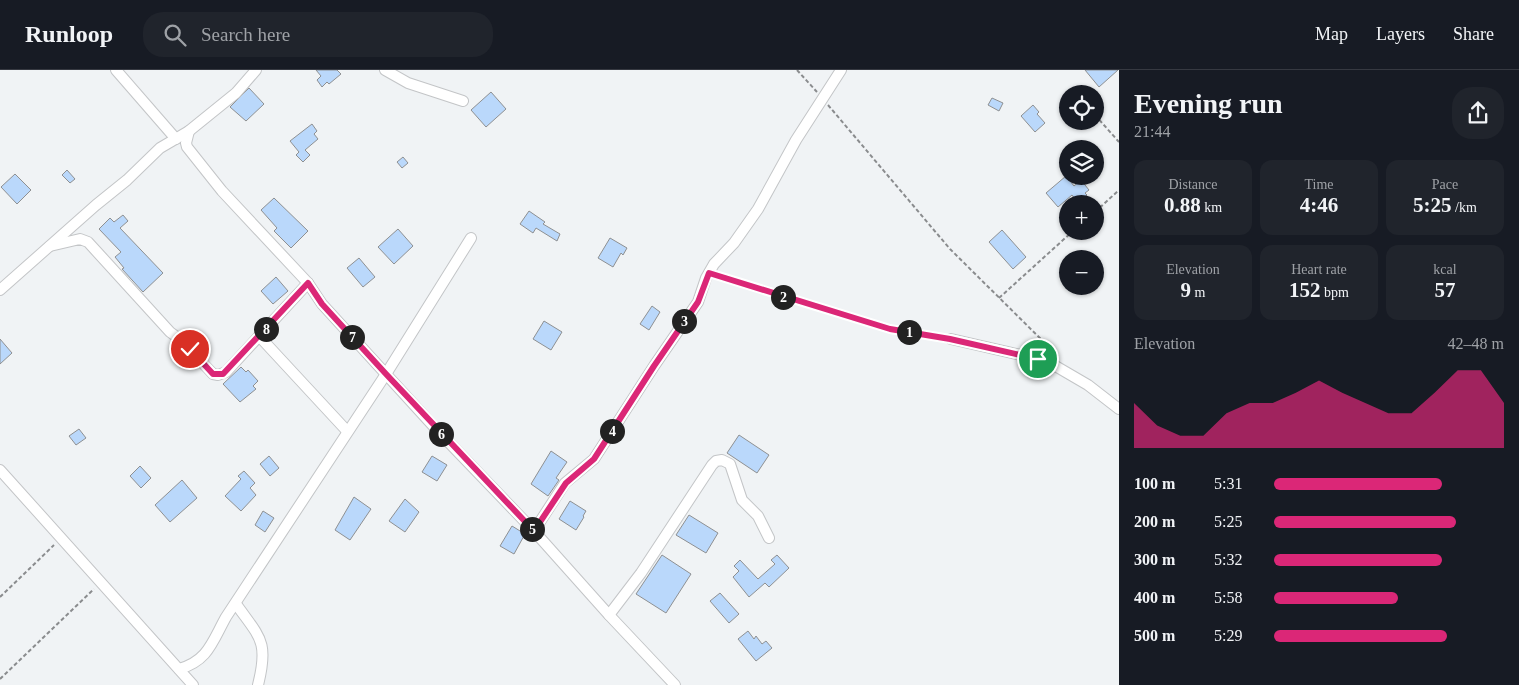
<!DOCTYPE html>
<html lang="en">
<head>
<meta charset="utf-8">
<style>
	:root { --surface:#171b24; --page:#20242c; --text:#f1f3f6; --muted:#9ea1a6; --line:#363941; --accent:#db2777 }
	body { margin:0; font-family:Georgia,serif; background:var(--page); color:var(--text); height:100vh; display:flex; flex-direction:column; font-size:19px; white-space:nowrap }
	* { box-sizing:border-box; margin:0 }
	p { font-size:16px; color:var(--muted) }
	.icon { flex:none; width:28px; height:28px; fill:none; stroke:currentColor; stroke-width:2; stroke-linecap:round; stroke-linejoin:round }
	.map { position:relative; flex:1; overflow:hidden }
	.sheet { display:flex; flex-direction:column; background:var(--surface); width:400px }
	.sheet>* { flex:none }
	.tools { position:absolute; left:1059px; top:15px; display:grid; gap:10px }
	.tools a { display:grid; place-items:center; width:45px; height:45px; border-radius:50%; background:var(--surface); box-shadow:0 1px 4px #0004; font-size:25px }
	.pin { position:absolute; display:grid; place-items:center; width:42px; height:42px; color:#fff; margin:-21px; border:2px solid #fff; border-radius:50%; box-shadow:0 1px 5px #0007 }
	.km { position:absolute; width:25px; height:25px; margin:-12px; border-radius:50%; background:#222; color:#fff; font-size:14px; line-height:25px; text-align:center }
	.round { display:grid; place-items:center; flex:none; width:52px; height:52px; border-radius:20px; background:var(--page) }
	.overview { display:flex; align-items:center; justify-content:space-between; height:85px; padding:0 15px }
	h1 { font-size:28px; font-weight:600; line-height:38px }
	.figures { display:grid; grid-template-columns:repeat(3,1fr); gap:8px; height:85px; padding:5px 15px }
	.figures div { display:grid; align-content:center; border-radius:12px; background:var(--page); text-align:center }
	.figures b { font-size:21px; font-weight:600 }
	.figures small { font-size:14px; font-weight:400 }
	.figures p { font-size:14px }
	.chart { height:140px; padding:10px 15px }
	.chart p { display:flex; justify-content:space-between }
	.chart svg { width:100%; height:90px; margin-top:5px; fill:var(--accent); opacity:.7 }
	ul { padding:0 15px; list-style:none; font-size:16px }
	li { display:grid; grid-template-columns:80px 60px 1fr; align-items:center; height:38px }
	li i { height:12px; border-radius:6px; background:var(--accent) }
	header { display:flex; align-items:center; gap:30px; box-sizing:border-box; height:70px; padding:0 25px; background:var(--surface); border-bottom:1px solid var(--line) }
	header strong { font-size:24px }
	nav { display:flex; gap:28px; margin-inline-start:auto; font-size:18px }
	.search { width:350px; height:45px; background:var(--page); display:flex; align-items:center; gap:12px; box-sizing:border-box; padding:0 18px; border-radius:20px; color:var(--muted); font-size:19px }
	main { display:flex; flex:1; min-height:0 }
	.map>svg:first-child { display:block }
	.building { fill:#bad8fb; stroke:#8e9092 }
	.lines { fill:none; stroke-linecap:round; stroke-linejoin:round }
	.minor-casing { stroke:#c3c5c7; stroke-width:12 }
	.path { stroke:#8a8c8e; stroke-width:2; stroke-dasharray:4 2.5; stroke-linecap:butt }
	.minor { stroke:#fff; stroke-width:10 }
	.route-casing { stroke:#fff; stroke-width:10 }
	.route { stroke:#db2777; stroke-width:6 }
</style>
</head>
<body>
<header>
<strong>Runloop</strong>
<div class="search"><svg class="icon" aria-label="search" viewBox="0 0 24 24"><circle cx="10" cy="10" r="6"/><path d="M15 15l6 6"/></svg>Search here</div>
<nav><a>Map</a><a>Layers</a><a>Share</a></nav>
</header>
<main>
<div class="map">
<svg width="1119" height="615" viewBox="0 0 1119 615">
	<rect width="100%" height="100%" fill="#f0f3f5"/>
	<g class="building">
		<path d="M316 0H337L341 4 329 14 327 12 322 17 317 10 321 6Z"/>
		<path d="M1085 0H1118L1099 17Z"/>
		<path d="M249 18 264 34 246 51 230 37Z"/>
		<path d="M491 22 506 39 486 57 471 40Z"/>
		<path d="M992 28 1003 33 999 41 988 35Z"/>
		<path d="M1033 35 1039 42 1037 44 1045 53 1035 62 1021 46Z"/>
		<path d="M312 54 317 61 314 64 318 69 305 80 310 85 303 92 296 85 299 82 290 71Z"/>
		<path d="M403 87 408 93 402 98 397 92Z"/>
		<path d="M67 100 75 109 70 113 62 105Z"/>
		<path d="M15 104 31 120 17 134 1 117Z"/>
		<path d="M1066 106 1074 116 1081 110 1089 120 1085 123 1087 125 1078 133 1072 125 1058 137 1046 123Z"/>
		<path d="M274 128 308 161 291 178 274 161 277 158 261 140Z"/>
		<path d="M529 141 545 152 543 154 560 164 557 171 536 158 533 163 520 154Z"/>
		<path d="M123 145 128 151 120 158 163 203 143 222 122 199 124 198 115 187 121 182 99 159 110 148 114 152Z"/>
		<path d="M398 159 413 176 394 194 378 177Z"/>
		<path d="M1002 160 1026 187 1013 199 989 172Z"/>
		<path d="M610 168 627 178 623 185 621 183 613 197 598 188Z"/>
		<path d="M359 188 375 207 363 217 347 198Z"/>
		<path d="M276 207 288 221 273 234 261 221Z"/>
		<path d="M652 236 660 242 649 260 640 254Z"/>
		<path d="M544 251 562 262 551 280 533 269Z"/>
		<path d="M0 269 12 283 0 294Z"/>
		<path d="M241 297 246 302 248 300 258 311 253 316 256 319 240 332 223 314Z"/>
		<path d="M79 359 86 368 76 375 69 366Z"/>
		<path d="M739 365 769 385 757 403 727 383Z"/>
		<path d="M551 381 567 392 556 408 559 410 548 426 531 414Z"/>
		<path d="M269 386 279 398 270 406 260 394Z"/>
		<path d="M432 386 447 395 437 411 422 402Z"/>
		<path d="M140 396 151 408 141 418 130 406Z"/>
		<path d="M244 401 255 413 250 418 256 425 241 441 225 426 241 409 238 406Z"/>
		<path d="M182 410 197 428 170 452 155 435Z"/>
		<path d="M354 427 371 439 350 470 335 460Z"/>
		<path d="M405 429 419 442 405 462 389 451Z"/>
		<path d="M570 431 586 441 583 446 584 447 576 460 559 449Z"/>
		<path d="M263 441 274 448 265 462 255 455Z"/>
		<path d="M689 445 718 463 706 483 676 465Z"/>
		<path d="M512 456 525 464 514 484 500 476Z"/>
		<path d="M662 485 691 504 666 543 636 524Z"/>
		<path d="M777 485 789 498 769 517 765 513 749 527 733 507 739 501 734 496 740 490 758 509 775 494 771 490Z"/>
		<path d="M720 523 739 544 729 553 710 531Z"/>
		<path d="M748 561 754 569 756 566 762 574 766 571 772 578 756 591 738 569Z"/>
	</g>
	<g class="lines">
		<defs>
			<g id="minor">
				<path d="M116 0 176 69"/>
				<path d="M385 0 408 13 463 31"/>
				<path d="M189 61 186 73 187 77 222 121 308 213 322 234 436 359 534 461 609 545 675 615"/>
				<path d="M50 176 80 169 88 172 170 262 181 270 213 304 218 305 226 302 308 213"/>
				<path d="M0 220 96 135 127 110 160 78 189 61 236 23 256 0"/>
				<path d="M259 266 347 361"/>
				<path d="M951 269 1038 289 1052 294 1088 315 1119 339"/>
				<path d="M0 400 193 615"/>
				<path d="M534 461 565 413 594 389 654 296 698 232 706 208 714 194 734 173 758 139 796 70 841 0"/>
				<path d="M236 534C260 568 269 571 258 615"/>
				<path d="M609 545 641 503 712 395 716 391 722 390 730 394 742 430 758 446 769 468"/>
				<path d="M179 599C208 591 212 572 226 547L386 304 471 168"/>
			</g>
		</defs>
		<use href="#minor" class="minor-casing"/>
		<g class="path">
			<path d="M797 0 817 22"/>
			<path d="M828 35 950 179 1058 286"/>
			<path d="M1095 45 1119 72"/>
			<path d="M1095 142 1119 120"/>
			<path d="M719 206 890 259 943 268"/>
			<path d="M999 228 1073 161"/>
			<path d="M0 527 54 475"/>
			<path d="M0 609 94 519"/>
		</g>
		<use href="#minor" class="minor"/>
	</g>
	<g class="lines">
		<defs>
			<path id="route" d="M190 279 213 304H223L308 213 322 234 386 304 534 461 566 413 594 389 654 296 698 232 709 203 890 259 950 269 1038 289"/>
		</defs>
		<use href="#route" class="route-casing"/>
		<use href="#route" class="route"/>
	</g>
</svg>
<div class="tools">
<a><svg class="icon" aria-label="locate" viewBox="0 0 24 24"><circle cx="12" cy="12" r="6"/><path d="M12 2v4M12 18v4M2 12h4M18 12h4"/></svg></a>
<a><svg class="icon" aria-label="layers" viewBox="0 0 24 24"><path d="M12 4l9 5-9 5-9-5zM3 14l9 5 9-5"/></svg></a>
<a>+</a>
<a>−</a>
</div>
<div class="pin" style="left:1038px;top:289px;background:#1e9e55"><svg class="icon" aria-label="arrive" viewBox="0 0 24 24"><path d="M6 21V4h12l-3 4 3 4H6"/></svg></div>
<div class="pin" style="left:190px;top:279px;background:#d93025"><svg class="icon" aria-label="check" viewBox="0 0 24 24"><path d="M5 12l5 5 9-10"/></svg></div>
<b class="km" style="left:909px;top:262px">1</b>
<b class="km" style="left:783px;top:227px">2</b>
<b class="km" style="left:684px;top:251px">3</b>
<b class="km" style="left:612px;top:361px">4</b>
<b class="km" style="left:532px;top:459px">5</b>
<b class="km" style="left:441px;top:364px">6</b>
<b class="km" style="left:352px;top:267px">7</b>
<b class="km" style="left:266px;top:259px">8</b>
</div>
<section class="sheet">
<div class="overview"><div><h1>Evening run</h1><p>21:44</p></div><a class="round"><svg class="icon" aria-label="share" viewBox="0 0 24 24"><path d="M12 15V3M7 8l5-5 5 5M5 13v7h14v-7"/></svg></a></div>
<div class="figures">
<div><p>Distance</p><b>0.88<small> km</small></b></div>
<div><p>Time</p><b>4:46</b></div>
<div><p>Pace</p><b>5:25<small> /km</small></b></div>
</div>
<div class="figures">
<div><p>Elevation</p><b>9<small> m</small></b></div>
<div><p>Heart rate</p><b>152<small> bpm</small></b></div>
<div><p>kcal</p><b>57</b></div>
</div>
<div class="chart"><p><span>Elevation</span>42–48 m</p>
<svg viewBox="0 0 160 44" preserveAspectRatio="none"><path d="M0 44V22L10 33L20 38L30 38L40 27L50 22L60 22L70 17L80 11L90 17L100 22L110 27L120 27L130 17L140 6L150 6L160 22V44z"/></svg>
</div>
<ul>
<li><b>100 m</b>5:31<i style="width:73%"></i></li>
<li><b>200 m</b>5:25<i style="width:79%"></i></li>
<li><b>300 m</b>5:32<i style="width:73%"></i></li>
<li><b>400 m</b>5:58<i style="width:54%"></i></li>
<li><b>500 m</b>5:29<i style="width:75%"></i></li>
</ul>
</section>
</main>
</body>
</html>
